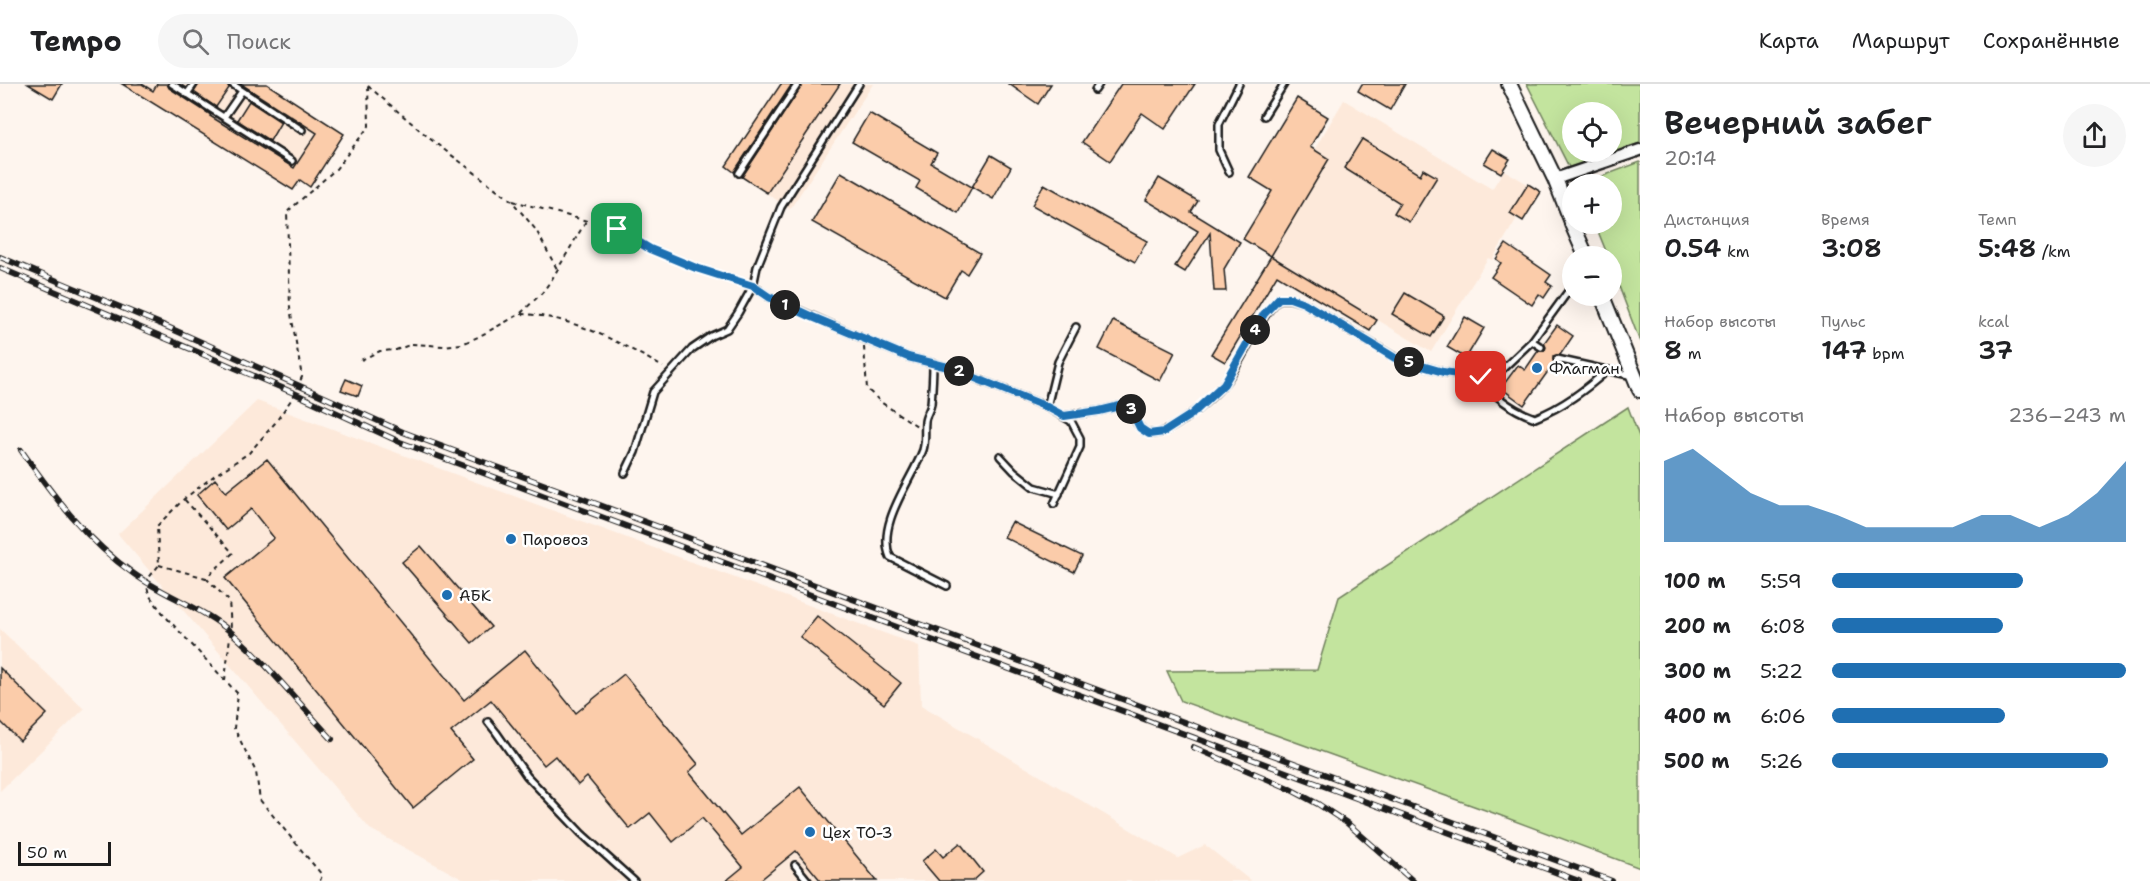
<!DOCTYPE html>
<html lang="ru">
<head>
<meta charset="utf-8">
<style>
	:root { --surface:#fff; --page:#f6f6f6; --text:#202124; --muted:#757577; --line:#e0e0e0; --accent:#1f6fb2 }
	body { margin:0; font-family:"Shantell Sans",sans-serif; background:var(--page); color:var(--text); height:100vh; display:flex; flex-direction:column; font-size:22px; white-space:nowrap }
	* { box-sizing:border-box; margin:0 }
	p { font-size:20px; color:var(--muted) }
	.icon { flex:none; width:33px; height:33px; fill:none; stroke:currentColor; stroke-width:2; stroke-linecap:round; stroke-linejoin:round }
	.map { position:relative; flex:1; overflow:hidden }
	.panel { display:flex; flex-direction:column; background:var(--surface); width:510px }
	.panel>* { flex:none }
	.controls { position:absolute; left:1562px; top:18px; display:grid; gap:12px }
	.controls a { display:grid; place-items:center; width:60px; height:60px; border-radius:50%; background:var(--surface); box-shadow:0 6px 24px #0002; font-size:30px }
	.scale { position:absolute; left:18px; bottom:15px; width:93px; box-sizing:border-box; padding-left:6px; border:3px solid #1c1c1c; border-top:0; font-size:16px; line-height:21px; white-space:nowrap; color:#1c1c1c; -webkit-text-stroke:4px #fff; paint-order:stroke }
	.pin { position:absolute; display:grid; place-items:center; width:51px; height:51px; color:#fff; margin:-26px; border-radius:12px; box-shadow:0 3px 9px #0006 }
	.km { position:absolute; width:30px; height:30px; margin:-15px; border-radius:50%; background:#222; color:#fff; font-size:16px; line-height:30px; text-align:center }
	.round { display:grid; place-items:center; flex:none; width:63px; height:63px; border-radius:32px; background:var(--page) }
	.head { display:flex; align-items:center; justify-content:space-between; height:102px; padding:0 24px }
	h1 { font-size:33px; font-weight:600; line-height:45px }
	.metrics { display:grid; grid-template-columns:repeat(3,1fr); gap:9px; height:102px; padding:6px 24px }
	.metrics div { display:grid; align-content:center }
	.metrics b { font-size:26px; font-weight:600 }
	.metrics small { font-size:16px; font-weight:400 }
	.metrics p { font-size:16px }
	.chart { height:168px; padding:12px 24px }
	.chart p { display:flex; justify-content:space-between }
	.chart svg { width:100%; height:108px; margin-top:6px; fill:var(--accent); opacity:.7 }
	ul { padding:0 24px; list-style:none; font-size:20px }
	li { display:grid; grid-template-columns:96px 72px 1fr; align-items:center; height:45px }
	li i { height:15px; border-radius:8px; background:var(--accent) }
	header { display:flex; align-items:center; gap:36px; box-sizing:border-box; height:84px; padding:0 30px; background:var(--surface); border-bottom:2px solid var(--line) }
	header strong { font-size:28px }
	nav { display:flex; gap:33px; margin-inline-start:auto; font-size:21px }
	.search { width:420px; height:54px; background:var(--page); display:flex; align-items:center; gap:15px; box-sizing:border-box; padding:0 21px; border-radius:33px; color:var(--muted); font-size:22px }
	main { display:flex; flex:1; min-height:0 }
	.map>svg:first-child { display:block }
	.built { fill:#fde9da }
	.green { fill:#c3e49e; stroke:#70805d; stroke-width:1.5; fill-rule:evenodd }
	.building { fill:#fbccaa; stroke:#1c1c1c; stroke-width:1.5 }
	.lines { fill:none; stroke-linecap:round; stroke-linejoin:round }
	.service-casing { stroke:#1c1c1c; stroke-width:10 }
	.minor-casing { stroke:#1c1c1c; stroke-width:15 }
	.secondary-casing { stroke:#1c1c1c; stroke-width:18 }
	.path { stroke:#1c1c1c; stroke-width:2; stroke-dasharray:4.5 4.5; stroke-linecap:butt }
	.service { stroke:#fff; stroke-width:5 }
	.minor { stroke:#fff; stroke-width:10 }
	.secondary { stroke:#fff; stroke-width:14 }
	.rail-casing { stroke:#1c1c1c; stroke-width:6 }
	.rail { stroke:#fff; stroke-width:4; stroke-dasharray:11; stroke-linecap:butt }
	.route-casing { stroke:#fff; stroke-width:12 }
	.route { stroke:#1f6fb2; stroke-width:8 }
	.poi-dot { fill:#1f6fb2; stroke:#fff; stroke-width:2 }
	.labels { text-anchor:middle; stroke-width:5; stroke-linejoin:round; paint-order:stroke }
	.poi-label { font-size:16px; fill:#1c1c1c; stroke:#fff; text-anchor:start }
</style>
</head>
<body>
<header>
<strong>Tempo</strong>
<div class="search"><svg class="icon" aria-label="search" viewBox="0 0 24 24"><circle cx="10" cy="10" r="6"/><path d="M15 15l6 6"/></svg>Поиск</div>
<nav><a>Карта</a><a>Маршрут</a><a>Сохранённые</a></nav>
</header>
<main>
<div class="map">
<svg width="1640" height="797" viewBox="0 0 1640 797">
	<rect width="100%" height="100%" fill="#fef5ee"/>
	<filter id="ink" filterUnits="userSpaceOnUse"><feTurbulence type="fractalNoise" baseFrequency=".0167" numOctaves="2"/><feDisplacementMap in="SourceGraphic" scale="12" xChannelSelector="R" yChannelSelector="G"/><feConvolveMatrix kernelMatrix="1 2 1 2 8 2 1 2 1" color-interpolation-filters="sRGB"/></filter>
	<g filter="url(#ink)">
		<g class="built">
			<path d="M122 0H267L344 50 310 103 300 97 293 106Z"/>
			<path d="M781 0H873L790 125 726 82Z"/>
			<path d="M1344 16 1492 105 1504 86 1541 108 1523 137 1517 134 1492 176 1488 174 1431 268 1243 155 1301 58 1314 66Z"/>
			<path d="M257 317 919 562 921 621 1178 774 1205 761 1251 797H466L370 745 118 450Z"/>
			<path d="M0 545 84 625 0 707Z"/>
		</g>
		<g class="green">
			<path d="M1527 0H1640V59L1570 85ZM1572 28H1611V68H1572Z"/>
			<path d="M1640 78V258L1611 181V172H1608L1595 140H1611V100H1590L1592 96Z"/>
			<path d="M1628 323 1640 355V784L1499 731 1181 617 1167 587 1317 586 1339 513Z"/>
		</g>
		<g class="building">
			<path d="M28 0H62L53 15Z"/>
			<path d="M122 0H142L153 7 157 0H167L169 4 211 31 210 32 294 84 317 49 241 0H267L344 50 310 103 300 96 293 106Z"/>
			<path d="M199 0H227L229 4 216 23 194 8Z"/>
			<path d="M781 0H792L734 88 726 82Z"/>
			<path d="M803 0H840L767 109 742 93Z"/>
			<path d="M1009 0H1051L1038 20Z"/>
			<path d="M1121 0H1195L1165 45 1142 29 1110 77 1082 58Z"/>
			<path d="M1362 0H1405L1390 26 1358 7Z"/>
			<path d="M1297 14 1328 33 1310 63 1329 75 1271 172 1243 155 1272 107 1249 93Z"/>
			<path d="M249 17 281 38 270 57 237 36Z"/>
			<path d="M869 29 937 69 931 79 972 103 958 129 916 104 920 97 852 58Z"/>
			<path d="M1362 55 1420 91 1423 85 1437 93 1409 138 1394 129 1400 119 1344 84Z"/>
			<path d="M1493 65 1510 75 1501 89 1484 79Z"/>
			<path d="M991 71 1011 83 993 115 972 103Z"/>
			<path d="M841 88 980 169 967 190 961 186 945 213 812 138Z"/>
			<path d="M1159 94 1198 117 1191 128 1240 158 1224 185 1226 207H1214L1210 149 1185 188 1175 182 1198 147 1146 116Z"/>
			<path d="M1044 100 1147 157 1135 178 1032 121Z"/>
			<path d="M1528 100 1541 108 1523 137 1510 129Z"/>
			<path d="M1506 160 1551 191 1546 198 1552 202 1544 214 1539 210 1532 221 1491 193 1501 179 1496 175Z"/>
			<path d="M1271 172 1377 236 1370 247 1277 191 1225 278 1211 270Z"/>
			<path d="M1405 209 1444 232 1431 253 1392 230Z"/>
			<path d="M1465 233 1484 244 1466 274 1447 263Z"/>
			<path d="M1113 237 1175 268 1160 297 1099 265Z"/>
			<path d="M1557 241 1573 252 1560 271 1553 272 1554 279 1524 321 1501 304 1518 281 1525 286 1538 267 1545 266 1546 263 1544 259Z"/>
			<path d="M346 295 362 302 358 312 341 306Z"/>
			<path d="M267 375 464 616 525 566 576 629 624 590 698 680 689 688 741 751 800 703 877 797H821L796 767 759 797H726L743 783 702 734 673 758 650 729 630 745 587 693 578 701 555 672 544 681 491 616 451 648 473 675 413 724 225 494 274 454 251 425 226 446 197 411 215 395 226 408Z"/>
			<path d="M1012 438 1082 472 1074 488 1004 453Z"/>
			<path d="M421 462 491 543 472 559 402 478Z"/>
			<path d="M817 532 901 599 884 620 800 553Z"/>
			<path d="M0 584 47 630 20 657 0 637Z"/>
			<path d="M960 759 983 788 973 797H939L922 777 936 765 943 773Z"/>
		</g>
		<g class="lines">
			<defs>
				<g id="service">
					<path d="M172 0 292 77"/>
					<path d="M232 0 302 46"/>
					<path d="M1095 6 1099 0"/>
					<path d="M187 10 194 0"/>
					<path d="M1264 32 1284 0"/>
					<path d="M224 33 242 7"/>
					<path d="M1229 88 1219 66V40L1239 0"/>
					<path d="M739 89 798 0"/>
					<path d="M753 202 769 213 862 254 908 273 948 283 1047 323 1071 337 1080 354V363L1054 420"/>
					<path d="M1541 263 1532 257 1572 202"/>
					<path d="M1557 275 1633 292"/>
					<path d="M933 279C933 293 932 307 931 320 930 327 925 332 925 338 924 348 926 356 923 366 912 396 876 440 890 473L947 502"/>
					<path d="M1481 293C1494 314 1513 326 1535 334 1563 323 1585 306 1608 286"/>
					<path d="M1047 323 1058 278 1076 243"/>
					<path d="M1064 332 1099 327 1128 320C1133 330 1137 346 1149 349 1167 355 1212 314 1224 300 1246 273 1253 241 1279 215H1290L1304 219 1396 274 1443 288 1492 295 1532 257"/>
					<path d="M1000 372 1014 387 1034 403 1059 410"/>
					<path d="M625 389 635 368 653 308 692 265 711 252 727 245 738 229 753 202 757 183 781 123 859 0"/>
					<path d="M488 638 496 648 527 692 581 749 634 797"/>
					<path d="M795 781 808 797"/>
				</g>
				<path id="minor" d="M1555 95 1640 66"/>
				<g id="secondary">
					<path d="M1509 0 1555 95 1572 138"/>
					<path d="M1572 140 1586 172"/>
					<path d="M1602 212 1640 306"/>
				</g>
			</defs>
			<use href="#service" class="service-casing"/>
			<use href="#minor" class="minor-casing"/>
			<use href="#secondary" class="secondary-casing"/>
			<g class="path">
				<path d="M368 2 434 58 511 116 536 146 557 185"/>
				<path d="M513 117 617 145 650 165 697 184 744 199"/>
				<path d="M521 230C572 232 619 258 663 283"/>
				<path d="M864 263 867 305 882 319 917 342"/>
				<path d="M361 276 380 267 396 266 412 260 444 262 462 260 478 253 520 230 542 209 552 195 586 137"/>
				<path d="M159 481 206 494 233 469 184 415"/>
				<path d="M206 494 229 517 231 544 225 596"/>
				<path d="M320 797 322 791 260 716 256 688 234 644 238 610 165 532 149 511 146 497 159 481 157 442 184 415 215 391 249 369 275 339 291 316 302 293 290 224 287 128 336 85 369 42 368 0"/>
			</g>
			<use href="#service" class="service"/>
			<use href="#minor" class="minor"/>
			<use href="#secondary" class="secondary"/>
			<defs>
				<g id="rail">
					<path d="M0 173 163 241 403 348 1612 797"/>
					<path d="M0 184 294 309 400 358 435 371 1579 797"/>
					<path d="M21 366C54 413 87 457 134 490 165 512 203 524 232 549 268 580 299 620 332 655"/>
					<path d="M1193 663 1286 703 1318 720 1347 739 1413 797"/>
				</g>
			</defs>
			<use href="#rail" class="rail-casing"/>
			<use href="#rail" class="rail"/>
		</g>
	</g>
	<g class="lines" filter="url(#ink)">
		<defs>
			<path id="route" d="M617 145 650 165 696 184 753 202 769 213 810 232 908 273 948 283 1047 323 1064 332 1099 327 1128 320 1140 344 1149 350 1164 348 1192 330 1224 300 1264 230 1279 214H1290L1304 219 1395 274 1443 288 1481 293"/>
		</defs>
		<use href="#route" class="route-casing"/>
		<use href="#route" class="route"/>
	</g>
	<g class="poi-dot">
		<circle cx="1537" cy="284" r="6"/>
		<circle cx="511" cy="455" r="6"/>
		<circle cx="447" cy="511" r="6"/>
		<circle cx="810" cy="748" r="6"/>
	</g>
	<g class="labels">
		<g class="poi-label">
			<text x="1549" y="290">Флагман</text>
			<text x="523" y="461">Паровоз</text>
			<text x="459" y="517">АБК</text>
			<text x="822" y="754">Цех ТО-3</text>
		</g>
	</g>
</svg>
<div class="controls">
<a><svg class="icon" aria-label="locate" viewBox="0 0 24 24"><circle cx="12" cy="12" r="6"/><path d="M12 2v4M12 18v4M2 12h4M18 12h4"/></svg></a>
<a>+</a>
<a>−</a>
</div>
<div class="scale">50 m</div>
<div class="pin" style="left:617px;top:145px;background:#1e9e55"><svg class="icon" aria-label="arrive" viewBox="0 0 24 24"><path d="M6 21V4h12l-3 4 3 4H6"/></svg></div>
<div class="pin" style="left:1481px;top:293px;background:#d93025"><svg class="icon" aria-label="check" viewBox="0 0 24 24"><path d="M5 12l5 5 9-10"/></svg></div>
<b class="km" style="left:785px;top:221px">1</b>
<b class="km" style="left:959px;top:287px">2</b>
<b class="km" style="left:1131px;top:325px">3</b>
<b class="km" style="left:1255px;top:246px">4</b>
<b class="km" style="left:1409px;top:278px">5</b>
</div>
<section class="panel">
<div class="head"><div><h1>Вечерний забег</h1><p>20:14</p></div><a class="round"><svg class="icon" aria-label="share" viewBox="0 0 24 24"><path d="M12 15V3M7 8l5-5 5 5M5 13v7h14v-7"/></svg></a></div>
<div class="metrics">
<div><p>Дистанция</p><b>0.54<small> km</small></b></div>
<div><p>Время</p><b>3:08</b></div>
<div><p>Темп</p><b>5:48<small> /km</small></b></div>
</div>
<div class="metrics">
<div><p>Набор высоты</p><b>8<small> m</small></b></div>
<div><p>Пульс</p><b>147<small> bpm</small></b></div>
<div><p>kcal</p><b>37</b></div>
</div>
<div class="chart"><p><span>Набор высоты</span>236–243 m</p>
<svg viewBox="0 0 160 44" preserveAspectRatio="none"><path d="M0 44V11L10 6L20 15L30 24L40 29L50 29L60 33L70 38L80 38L90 38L100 38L110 33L120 33L130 38L140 33L150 24L160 11V44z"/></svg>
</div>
<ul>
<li><b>100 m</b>5:59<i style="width:65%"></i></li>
<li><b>200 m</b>6:08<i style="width:58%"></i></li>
<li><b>300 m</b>5:22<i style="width:100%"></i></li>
<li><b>400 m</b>6:06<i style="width:59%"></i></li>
<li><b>500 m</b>5:26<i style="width:94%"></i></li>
</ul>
</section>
</main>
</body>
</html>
